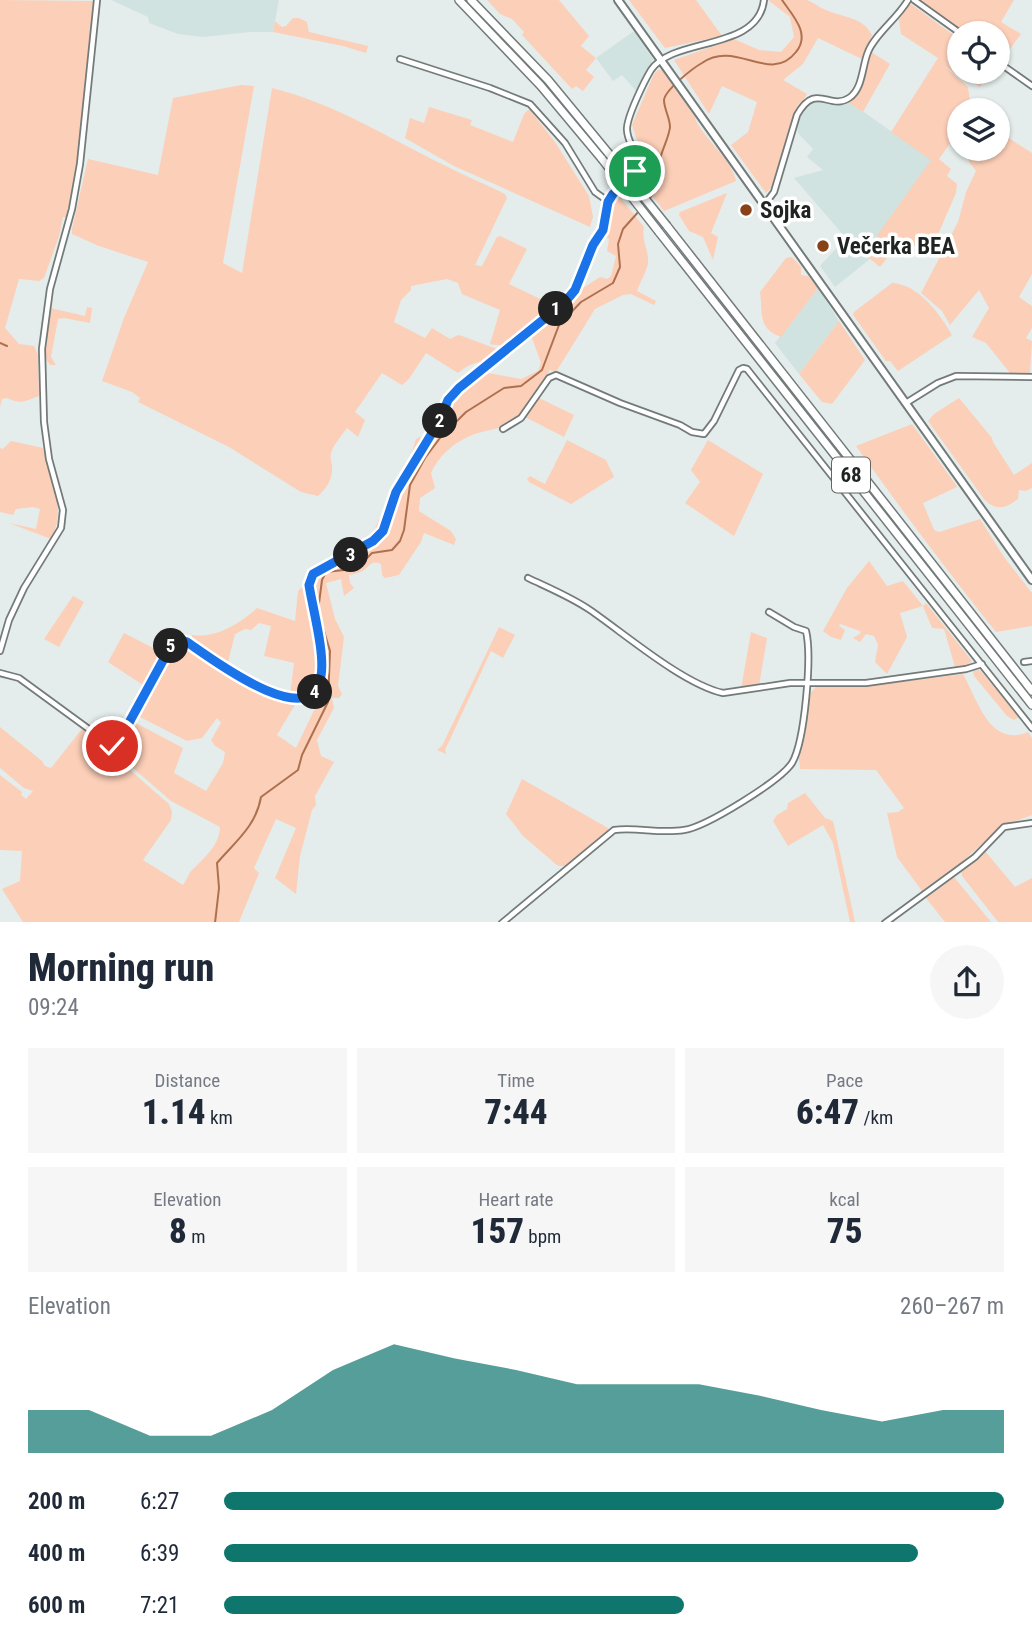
<!DOCTYPE html>
<html lang="en">
<head>
<meta charset="utf-8">
<style>
	:root { --surface:#fff; --page:#f6f6f7; --text:#1f2937; --muted:#747a83; --accent:#0f766e }
	body { margin:0; font-family:"Roboto Condensed",sans-serif; background:var(--page); color:var(--text); height:100vh; display:flex; flex-direction:column; font-size:26px; white-space:nowrap }
	* { box-sizing:border-box; margin:0 }
	p { font-size:23px; color:var(--muted) }
	.icon { flex:none; width:38px; height:38px; fill:none; stroke:currentColor; stroke-width:2; stroke-linecap:round; stroke-linejoin:round }
	.map { position:relative; height:922px; overflow:hidden }
	.details { display:flex; flex-direction:column; background:var(--surface); flex:1 }
	.details>* { flex:none }
	.fabs { position:absolute; left:947px; top:21px; display:grid; gap:14px }
	.fabs a { display:grid; place-items:center; width:63px; height:63px; border-radius:50%; background:var(--surface); box-shadow:0 2px 5px #0004; font-size:35px }
	.pin { position:absolute; display:grid; place-items:center; width:60px; height:60px; color:#fff; margin:-30px; border:4px solid #fff; border-radius:50%; box-shadow:0 2px 7px #0007 }
	.km { position:absolute; width:35px; height:35px; margin:-18px; border-radius:50%; background:#222; color:#fff; font-size:19px; line-height:35px; text-align:center }
	.round { display:grid; place-items:center; flex:none; width:74px; height:74px; border-radius:37px; background:var(--page) }
	.headline { display:flex; align-items:center; justify-content:space-between; height:119px; padding:0 28px }
	h1 { font-size:38px; font-weight:800; line-height:52px }
	.figures { display:grid; grid-template-columns:repeat(3,1fr); gap:10px; height:119px; padding:7px 28px }
	.figures div { display:grid; align-content:center; border-radius:0px; background:var(--page); text-align:center }
	.figures b { font-size:35px; font-weight:800 }
	.figures small { font-size:19px; font-weight:400 }
	.figures p { font-size:19px }
	.chart { height:196px; padding:14px 28px }
	.chart p { display:flex; justify-content:space-between }
	.chart svg { width:100%; height:126px; margin-top:7px; fill:var(--accent); opacity:.7 }
	ul { padding:0 28px; list-style:none; font-size:23px }
	li { display:grid; grid-template-columns:112px 84px 1fr; align-items:center; height:52px }
	li i { height:18px; border-radius:9px; background:var(--accent) }
	.map>svg:first-child { display:block }
	.built { fill:#d1e3e0 }
	.green { fill:#fccfb8 }
	.lines { fill:none; stroke-linecap:round; stroke-linejoin:round }
	.stream { stroke:#ae7150; stroke-width:2 }
	.minor-casing { stroke:#737b7a; stroke-width:8 }
	.secondary-casing { stroke:#737b7a; stroke-width:10 }
	.trunk-casing { stroke:#737b7a; stroke-width:10 }
	.minor { stroke:#fff; stroke-width:4.5 }
	.secondary { stroke:#fff; stroke-width:6 }
	.trunk { stroke:#fff; stroke-width:7 }
	.trunk-bridge-casing { stroke:#737b7a; stroke-width:10; stroke-linecap:butt }
	.trunk-bridge { stroke:#fff; stroke-width:7 }
	.route-casing { stroke:#fff; stroke-width:14 }
	.route { stroke:#1a73e8; stroke-width:9 }
	.poi-dot { fill:#874218; stroke:#fff; stroke-width:2.5 }
	.labels { text-anchor:middle; stroke-width:7; stroke-linejoin:round; paint-order:stroke }
	.shield { fill:#fff; stroke:#626564; stroke-width:2 }
	.shield-label { font-size:21px; font-weight:bold; fill:#1f2322 }
	.poi-label { font-size:23px; font-weight:bold; fill:#1f2322; stroke:#fff; text-anchor:start }
</style>
</head>
<body>
<div class="map">
<svg width="1032" height="923" viewBox="0 0 1032 923">
	<rect width="100%" height="100%" fill="#e4edeb"/>
	<g class="built">
		<path d="M111 0H279L273 32H250L203 37 178 34 149 23 148 17Z"/>
		<path d="M634 31 653 59 638 93 622 75 613 81 596 58Z"/>
		<path d="M821 100 851 103 932 160 865 254 870 259 835 287 820 266 846 238 794 178 823 170 807 157 813 149 798 133 797 126 804 108 814 101Z"/>
		<path d="M818 288 839 321 799 374 775 343Z"/>
	</g>
	<g class="green">
		<path d="M0 0 94 1 82 132 67 217H63L59 236 44 278 39 281 19 279 5 328 19 344 34 346 38 355 39 396C25 401 22 405 7 398L2 399 0 407Z"/>
		<path d="M487 0H559L589 36 581 46 596 58 586 70 594 77 583 91 576 86 572 89 522 35 524 32 512 19 500 14Z"/>
		<path d="M629 0H696L722 36 665 48Z"/>
		<path d="M768 0C779 0 796 0 807 0 813 2 820 8 826 10 843 18 862 16 872 35L862 59 818 38 803 64 783 80 807 94 800 106 798 104 772 187 766 193 731 145 748 132 757 102 722 86 709 114 674 60 734 39 759 50 781 52 794 37 790 17Z"/>
		<path d="M918 0H1014L1001 22 1021 34 1001 61 998 59V33H963Z"/>
		<path d="M911 4 959 39V72H991L980 87 967 78 963 79 942 64 968 87 970 102 974 110H959V142L953 139 939 159 951 169 947 176 957 184 956 193 929 255 902 239 880 267 864 254 931 160 891 132 938 58 901 34 899 20 907 5Z"/>
		<path d="M293 18H299L307 22 309 32 368 46 366 53 343 46 273 32 275 21 282 27 286 26Z"/>
		<path d="M871 52 890 64 863 112 848 102C865 91 864 70 871 52Z"/>
		<path d="M658 70H663L695 117C699 135 732 158 736 181L664 211 637 176 643 157 632 125 654 74Z"/>
		<path d="M241 85 254 86 223 263 242 273 272 88C336 104 388 138 446 166 465 176 485 184 505 194L507 198 475 265 482 266 497 237 500 236 527 249 509 284 555 306C537 321 515 351 490 344L500 310 462 294 458 283 447 279 411 286V290L401 300 394 322 425 338 432 328 450 339 458 335 462 336 497 349 498 355 487 363C475 360 467 366 458 373L426 353 409 379 402 385 382 373 355 412 365 420 358 437 347 428C343 434 333 445 331 453 330 457 331 461 332 465 333 478 328 487 318 496L301 492 229 447 138 402 140 398 132 392 102 381 124 318 148 262 99 246 72 234V229L88 159 158 175 173 98Z"/>
		<path d="M429 107 472 120 470 125 513 142 524 114 528 110H530L555 142 589 196 593 217 590 227 454 166 405 138 410 118 424 123Z"/>
		<path d="M998 131 1032 153V274L1019 297 1032 306V328L1026 338 1032 341 1030 373H1010L986 343 972 337 989 308 979 290 950 325 942 311 921 293 958 222 966 192 976 171 969 162 966 149H998Z"/>
		<path d="M727 193 711 233 718 237 713 260 703 237 689 231 679 215 680 212Z"/>
		<path d="M619 196 644 227C641 240 649 250 648 263 647 271 640 282 637 291L656 301 654 305 631 294 623 295 595 309 556 372 550 370C541 387 529 412 511 423 499 430 483 430 470 436 453 443 438 457 431 473L435 488 420 498 419 511 451 531 456 539 454 545 424 533 421 542 399 575 385 578 382 575 381 564C371 560 371 565 364 570 360 573 354 574 349 575L350 583 354 588 344 596 341 579 326 583 335 619 344 637 338 686 342 694 339 698H332L334 708 317 740 321 756 334 762 315 796 316 805 312 810 300 856 296 894 275 878 296 828 276 819 254 868 259 873 239 922H23L2 889 20 881 22 851 0 850V775L22 792 21 795 26 799 33 791 24 788 0 768V727L42 761 45 766 51 768 82 729C112 752 139 779 169 804L172 812 171 820 143 860 183 885C186 881 189 873 192 870 203 859 220 845 220 827L171 801 119 756 117 751 134 722 183 748 174 773 206 791 223 763 225 752 215 746 211 740 221 723 217 718 202 738 187 741 138 716 172 651 178 644 184 645 241 683 296 703 277 735 296 748 318 702 311 691 306 696 290 695 294 663 264 656 271 626 259 623 251 630 245 629 235 634 227 666 221 658 219 661 192 643V635C215 639 241 623 257 608L295 621 298 591 320 571 353 556 354 547 374 531 379 519 392 512 398 493 410 473V458L416 439 440 428 452 399 483 372 521 379 538 371 541 363 532 338 534 330 578 291 600 277 607 279 611 276 616 256 607 251 609 239 602 235C612 223 608 206 619 196Z"/>
		<path d="M792 257 801 267V275L808 276 818 288 781 337C757 328 763 313 760 292L786 258Z"/>
		<path d="M892 283C918 284 940 314 952 335L898 371 890 361H886L853 315 854 312Z"/>
		<path d="M87 307 92 308 90 323 64 318 58 319 51 357 56 365H50L45 357 50 308 85 316Z"/>
		<path d="M839 321 865 360 832 404 822 402 799 374Z"/>
		<path d="M539 398 574 415 564 437 525 417Z"/>
		<path d="M959 398 992 438 993 442 1014 475 1032 463V488L1026 491 1019 490 1018 499C1005 509 996 511 984 499L928 421 934 414Z"/>
		<path d="M912 424 956 485 957 487 923 503 934 530 939 532 980 519 1004 557 1032 593V626L996 632C947 571 901 509 856 446Z"/>
		<path d="M567 440 606 460 614 477 571 504 529 482 527 479 530 476 545 484Z"/>
		<path d="M708 440 763 474 734 536 685 503 700 482 691 470Z"/>
		<path d="M11 441 43 448C51 480 67 508 51 539L9 523 36 529 40 509 33 507 16 509 13 515 0 512V448L3 449Z"/>
		<path d="M869 561 887 586 903 581 923 606 926 603 972 661 966 666 955 667 944 629 932 628 923 606 900 613 907 637 887 674 875 662 878 645 874 636 866 634 860 642 853 638 861 633 860 631 840 624 839 626 845 630 841 640 831 637 823 631 847 588Z"/>
		<path d="M73 596 84 602 59 647 44 639Z"/>
		<path d="M499 627 515 635 503 658 491 651 445 750 446 754 437 750 442 746Z"/>
		<path d="M751 632 767 638 759 686 741 689Z"/>
		<path d="M124 633 163 653 146 687 108 662Z"/>
		<path d="M980 670 1019 717 1014 720 1007 716 974 676 973 671Z"/>
		<path d="M963 674C978 701 990 748 1028 732L1032 738V815L1000 827 961 863 922 891 897 857 887 813 898 812 904 808 876 770 800 769 799 758 810 693 816 687 867 686Z"/>
		<path d="M522 779 608 828V831L567 866H558L523 836 506 814Z"/>
		<path d="M805 793 825 818 833 821 855 922H850L833 843 823 825 788 846 773 821 777 815 787 809 788 803Z"/>
		<path d="M985 851 1015 887 1032 878V922H998L962 876 961 871Z"/>
		<path d="M954 877 991 922H945L926 898Z"/>
	</g>
	<g class="lines">
		<g class="stream">
			<path d="M650 198C661 183 656 179 659 163 661 151 669 138 670 127 670 118 664 109 664 100 665 90 693 68 702 63 736 39 770 85 796 52 811 34 793 16 782 0"/>
			<path d="M0 343 7 346"/>
			<path d="M215 923 219 888 217 863C236 841 256 826 261 797L298 770 302 755 328 702 330 651 318 611 322 580 326 572 344 570 361 564 372 553 392 550 400 541 404 530 410 485 425 458 440 438 466 412 504 388 521 386 542 370 559 325 581 302 613 283 620 267 618 244 623 229 640 210"/>
		</g>
		<defs>
			<g id="minor">
				<path d="M914 0 960 33"/>
				<path d="M400 59 490 88 530 104 565 143 595 192 609 202"/>
				<path d="M998 62 1032 86"/>
				<path d="M765 204 774 192 797 115C816 81 829 111 849 98 863 89 862 66 868 52 875 34 897 19 908 0"/>
				<path d="M906 403 938 383 956 376 1032 377"/>
				<path d="M503 429 521 418 549 378 556 375 620 403 680 425 692 432 704 434 714 421 739 370 743 368 747 369 1032 728"/>
				<path d="M528 578C549 588 571 597 590 610 625 634 683 684 723 693L790 683H866L966 669 982 664"/>
				<path d="M0 651 9 620 24 588 61 528 63 510 49 459 44 422 42 349 50 289 72 209 80 164 97 0"/>
				<path d="M1024 662 1032 661"/>
				<path d="M0 673 19 678 112 746 119 741 172 644 179 640 187 642C209 657 313 736 321 676 325 653 313 610 309 585L313 574 373 541 383 531 396 492 440 420 448 400 459 388 565 302 575 290 593 245 602 230 609 202 613 194 635 171C640 149 628 147 627 130 626 118 645 80 651 70 674 36 758 52 764 0"/>
				<path d="M502 923 614 830C637 827 660 834 684 830 706 827 780 781 792 763 805 741 812 656 806 631L794 627 769 612"/>
				<path d="M885 923 975 857 1004 827 1032 823"/>
			</g>
			<path id="secondary" d="M618 0 1032 580"/>
			<g id="trunk">
				<path d="M459 0 541 86 602 159"/>
				<path d="M471 0 548 80 609 154"/>
				<path d="M667 226 1032 691"/>
				<path d="M659 232 1032 705"/>
			</g>
		</defs>
		<use href="#minor" class="minor-casing"/>
		<use href="#secondary" class="secondary-casing"/>
		<use href="#trunk" class="trunk-casing"/>
		<use href="#minor" class="minor"/>
		<use href="#secondary" class="secondary"/>
		<use href="#trunk" class="trunk"/>
		<defs>
			<g id="trunk-bridge">
				<path d="M609 154 667 226"/>
				<path d="M602 159 659 232"/>
			</g>
		</defs>
		<use href="#trunk-bridge" class="trunk-bridge-casing"/>
		<use href="#trunk-bridge" class="trunk-bridge"/>
	</g>
	<g class="lines">
		<defs>
			<path id="route" d="M112 746 119 741 172 644 178 640 187 642C209 657 313 736 321 676 325 653 313 610 309 585L313 574 373 541 383 531 396 492 440 420 448 400 459 388 565 302 575 290 593 245 603 230 608 202 613 194 635 171"/>
		</defs>
		<use href="#route" class="route-casing"/>
		<use href="#route" class="route"/>
	</g>
	<g class="poi-dot">
		<circle cx="746" cy="210" r="7"/>
		<circle cx="823" cy="246" r="7"/>
	</g>
	<g class="labels">
		<rect class="shield" x="832" y="457.5" width="38" height="35" rx="5"/>
		<g class="shield-label">
			<text x="851" y="482">68</text>
		</g>
		<g class="poi-label">
			<text x="760" y="218">Sojka</text>
			<text x="837" y="254">Večerka BEA</text>
		</g>
	</g>
</svg>
<div class="fabs">
<a><svg class="icon" aria-label="locate" viewBox="0 0 24 24"><circle cx="12" cy="12" r="6"/><path d="M12 2v4M12 18v4M2 12h4M18 12h4"/></svg></a>
<a><svg class="icon" aria-label="layers" viewBox="0 0 24 24"><path d="M12 4l9 5-9 5-9-5zM3 14l9 5 9-5"/></svg></a>
</div>
<div class="pin" style="left:635px;top:171px;background:#1e9e55"><svg class="icon" aria-label="arrive" viewBox="0 0 24 24"><path d="M6 21V4h12l-3 4 3 4H6"/></svg></div>
<div class="pin" style="left:112px;top:746px;background:#d93025"><svg class="icon" aria-label="check" viewBox="0 0 24 24"><path d="M5 12l5 5 9-10"/></svg></div>
<b class="km" style="left:556px;top:309px">1</b>
<b class="km" style="left:440px;top:421px">2</b>
<b class="km" style="left:351px;top:555px">3</b>
<b class="km" style="left:315px;top:692px">4</b>
<b class="km" style="left:171px;top:646px">5</b>
</div>
<section class="details">
<div class="headline"><div><h1>Morning run</h1><p>09:24</p></div><a class="round"><svg class="icon" aria-label="share" viewBox="0 0 24 24"><path d="M12 15V3M7 8l5-5 5 5M5 13v7h14v-7"/></svg></a></div>
<div class="figures">
<div><p>Distance</p><b>1.14<small> km</small></b></div>
<div><p>Time</p><b>7:44</b></div>
<div><p>Pace</p><b>6:47<small> /km</small></b></div>
</div>
<div class="figures">
<div><p>Elevation</p><b>8<small> m</small></b></div>
<div><p>Heart rate</p><b>157<small> bpm</small></b></div>
<div><p>kcal</p><b>75</b></div>
</div>
<div class="chart"><p><span>Elevation</span>260–267 m</p>
<svg viewBox="0 0 160 44" preserveAspectRatio="none"><path d="M0 44V29L10 29L20 38L30 38L40 29L50 15L60 6L70 11L80 15L90 20L100 20L110 20L120 24L130 29L140 33L150 29L160 29V44z"/></svg>
</div>
<ul>
<li><b>200 m</b>6:27<i style="width:100%"></i></li>
<li><b>400 m</b>6:39<i style="width:89%"></i></li>
<li><b>600 m</b>7:21<i style="width:59%"></i></li>
</ul>
</section>
</body>
</html>
